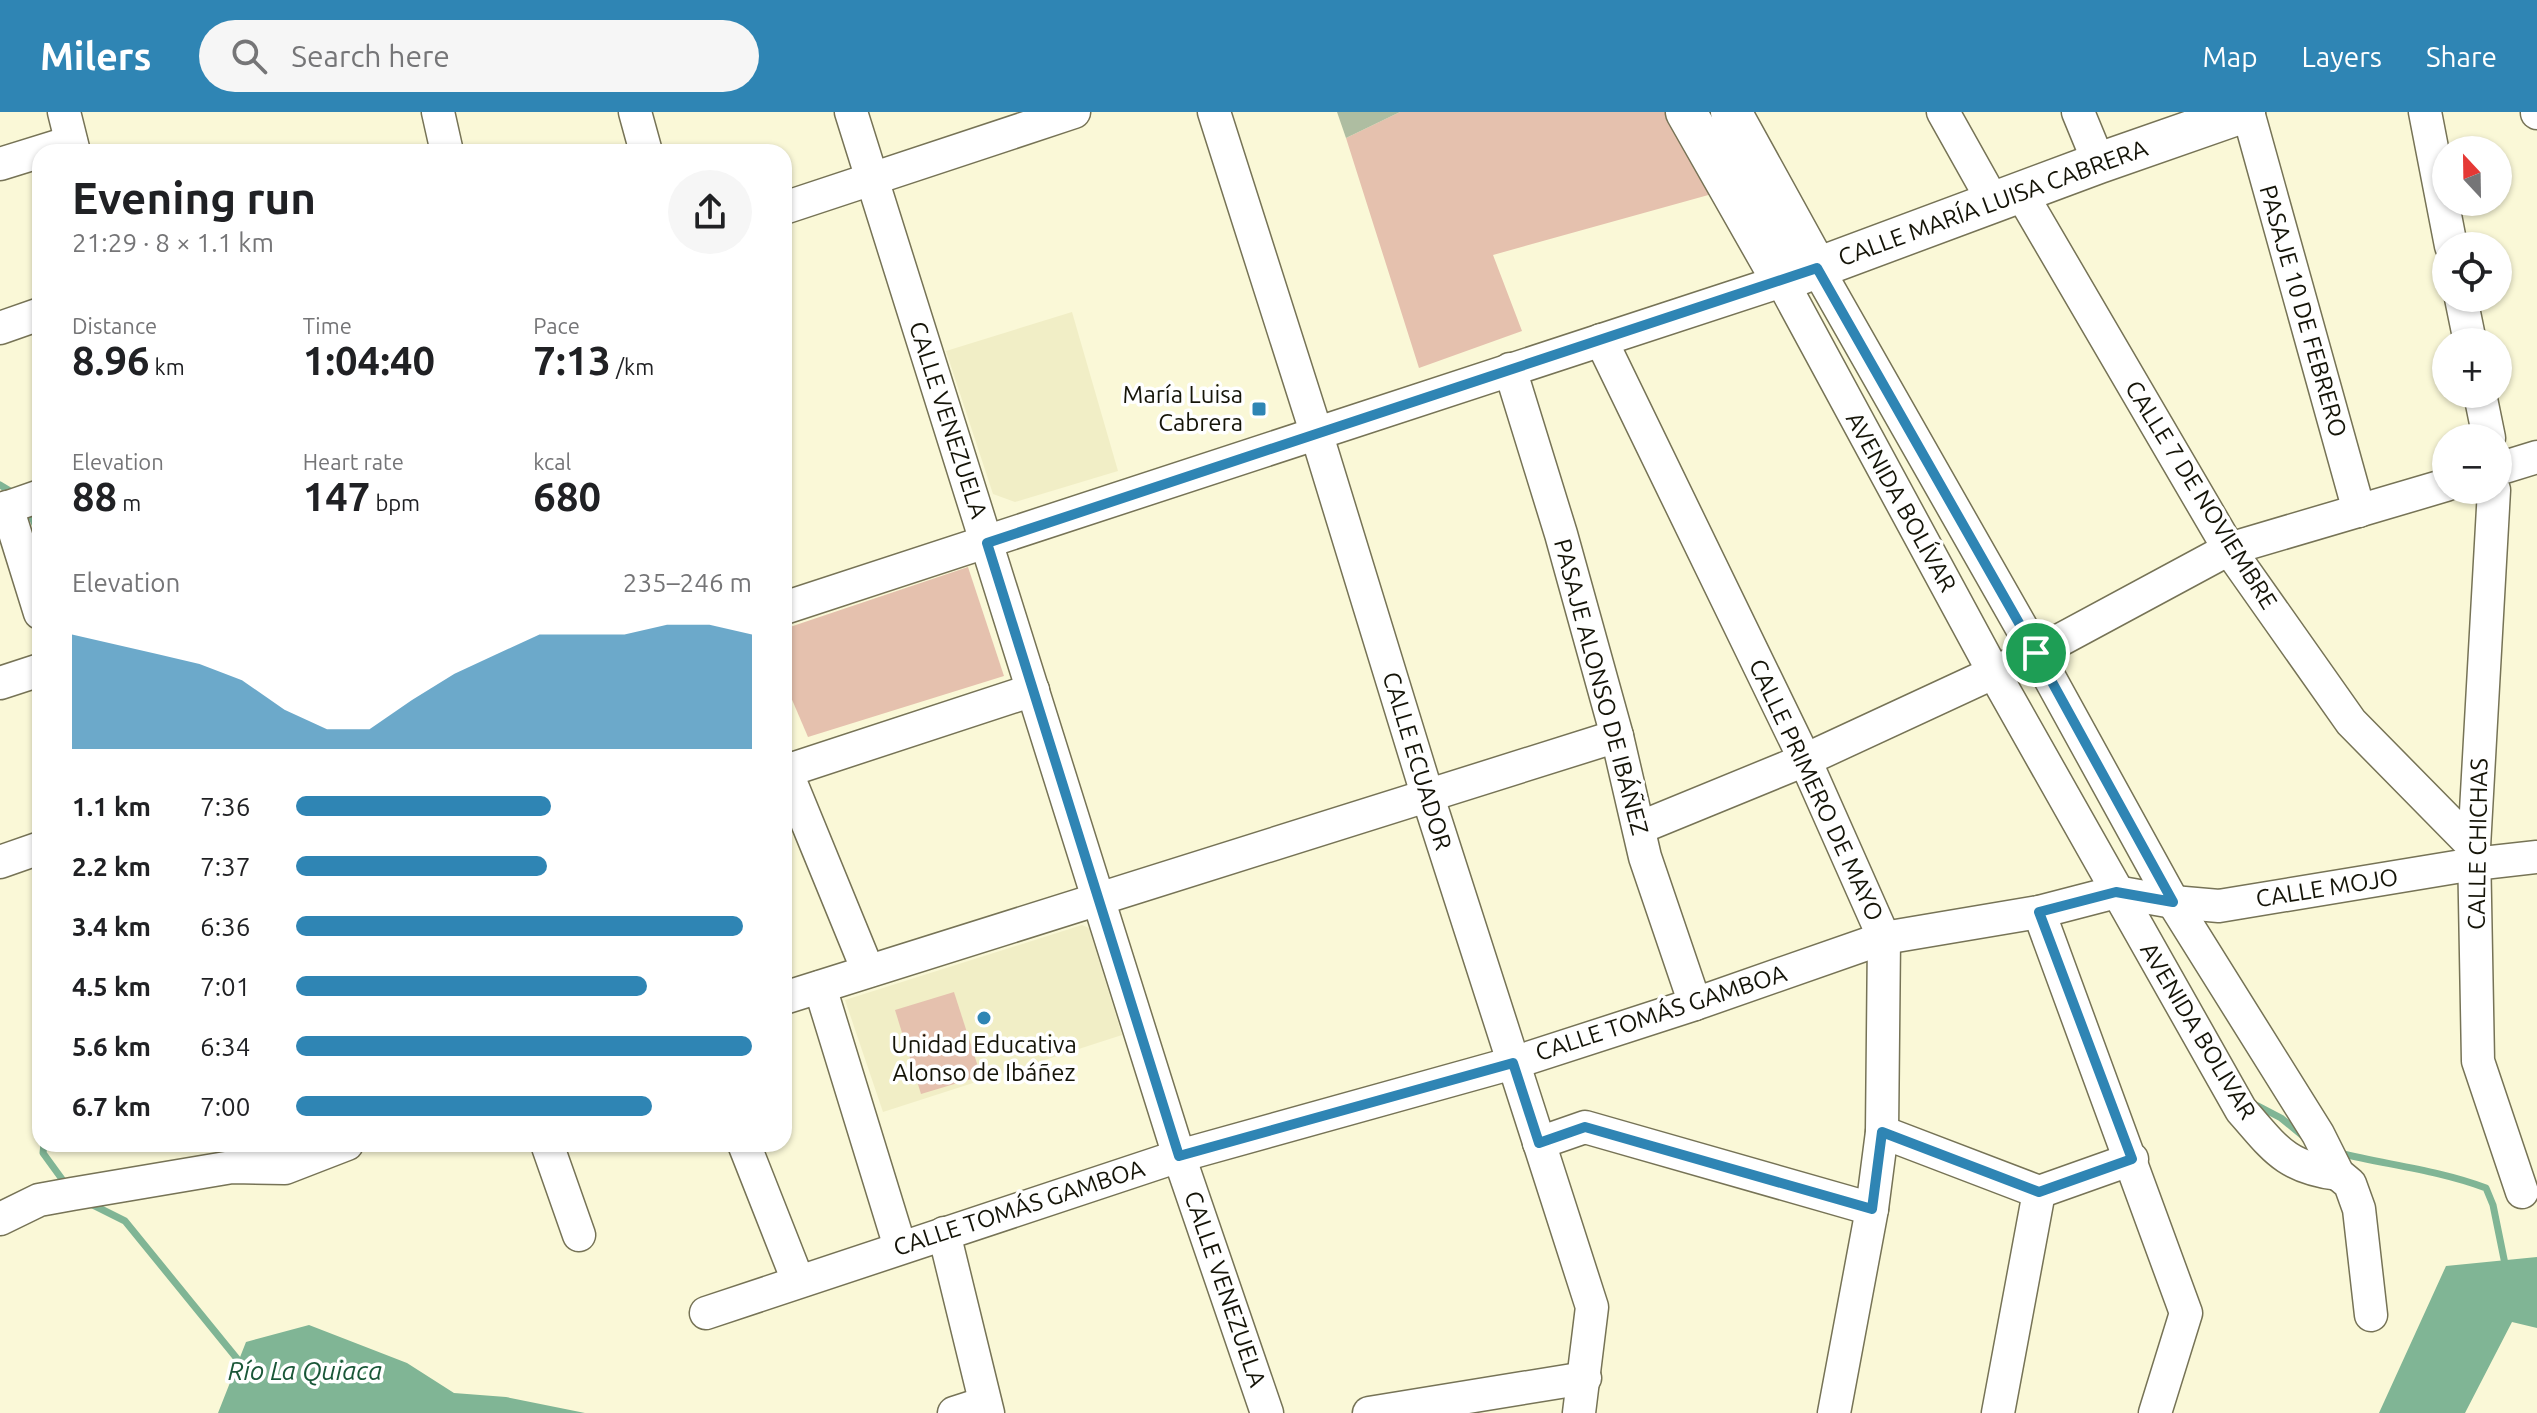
<!DOCTYPE html>
<html lang="en">
<head>
<meta charset="utf-8">
<style>
	:root { --surface:#fff; --page:#f6f6f6; --text:#202124; --muted:#757577; --accent:#2f85b4 }
	body { margin:0; font-family:Ubuntu,sans-serif; background:var(--page); color:var(--text); height:100vh; display:flex; flex-direction:column; font-size:30px; white-space:nowrap }
	* { box-sizing:border-box; margin:0 }
	p { font-size:26px; color:var(--muted) }
	.icon { flex:none; width:44px; height:44px; fill:none; stroke:currentColor; stroke-width:2; stroke-linecap:round; stroke-linejoin:round }
	.map { position:relative; flex:1; overflow:hidden }
	.details { position:absolute; left:32px; top:32px; width:760px; height:1008px; display:flex; flex-direction:column; background:var(--surface); border-radius:24px; box-shadow:0 2px 6px #0004 }
	.details>* { flex:none }
	.needle { width:52px; rotate:338deg }
	.controls { position:absolute; left:2432px; top:24px; display:grid; gap:16px }
	.controls a { display:grid; place-items:center; width:80px; height:80px; border-radius:50%; background:var(--surface); box-shadow:0 2px 6px #0004; font-size:40px }
	.pin { position:absolute; display:grid; place-items:center; width:68px; height:68px; color:#fff; margin:-34px; border:4px solid #fff; border-radius:50%; box-shadow:0 2px 8px #0007 }
	.round { display:grid; place-items:center; flex:none; width:84px; height:84px; border-radius:42px; background:var(--page) }
	.overview { display:flex; align-items:center; justify-content:space-between; height:136px; padding:0 40px }
	h1 { font-size:44px; font-weight:600; line-height:60px }
	.metrics { display:grid; grid-template-columns:repeat(3,1fr); gap:12px; height:136px; padding:8px 40px }
	.metrics div { display:grid; align-content:center }
	.metrics b { font-size:40px; font-weight:600 }
	.metrics small { font-size:22px; font-weight:400 }
	.metrics p { font-size:22px }
	.chart { height:224px; padding:16px 40px }
	.chart p { display:flex; justify-content:space-between }
	.chart svg { width:100%; height:144px; margin-top:8px; fill:var(--accent); opacity:.7 }
	ul { padding:0 40px; list-style:none; font-size:26px }
	li { display:grid; grid-template-columns:128px 96px 1fr; align-items:center; height:60px }
	li i { height:20px; border-radius:10px; background:var(--accent) }
	header { display:flex; align-items:center; gap:48px; box-sizing:border-box; height:112px; padding:0 40px; background:var(--accent); color:#fff }
	header strong { font-size:38px }
	nav { display:flex; gap:44px; margin-inline-start:auto; font-size:28px }
	.search { width:560px; height:72px; background:var(--page); display:flex; align-items:center; gap:20px; box-sizing:border-box; padding:0 28px; border-radius:44px; color:var(--muted); font-size:30px }
	.map>svg:first-child { display:block }
	.built { fill:#f1eec6 }
	.green { fill:#e5c1ae }
	.water { fill:#80b595 }
	.lines { fill:none; stroke-linecap:round; stroke-linejoin:round }
	.stream { stroke:#80b595; stroke-width:7 }
	.building { fill:#aebda1 }
	.minor-casing { stroke:#767356; stroke-width:35 }
	.major-casing { stroke:#767356; stroke-width:43 }
	.minor { stroke:#fff; stroke-width:32 }
	.major { stroke:#fff; stroke-width:40 }
	.route-casing { stroke:#fff; stroke-width:16 }
	.route { stroke:#2f85b4; stroke-width:10 }
	.poi-dot { fill:#2f85b4; stroke:#fff; stroke-width:3 }
	.labels { text-anchor:middle; stroke-width:7; stroke-linejoin:round; paint-order:stroke }
	.street-label { font-size:24px; fill:#151408; stroke:#fff }
	.poi-label { font-size:24px; fill:#151408; stroke:#fff; text-anchor:end }
	.water-label { font-size:26px; font-style:italic; fill:#1a5738; stroke:#fff }
</style>
</head>
<body>
<header>
<strong>Milers</strong>
<div class="search"><svg class="icon" aria-label="search" viewBox="0 0 24 24"><circle cx="10" cy="10" r="6"/><path d="M15 15l6 6"/></svg>Search here</div>
<nav><a>Map</a><a>Layers</a><a>Share</a></nav>
</header>
<div class="map">
<svg width="2537" height="1301" viewBox="0 0 2537 1301">
	<rect width="100%" height="100%" fill="#faf8d7"/>
	<g class="built">
		<path d="M1072 200 1118 359 1015 390 993 382 946 239Z"/>
		<path d="M1082 813 1089 816 1122 923 883 1000 845 888Z"/>
	</g>
	<g class="green">
		<path d="M1400 0H1665L1712 82 1493 143 1522 219 1419 256 1346 26Z"/>
		<path d="M968 455 1004 564 808 625 784 569V517Z"/>
		<path d="M954 880 981 964 921 982 895 898Z"/>
	</g>
	<g class="water">
		<path d="M2537 1145V1216L2512 1210 2465 1301H2379L2446 1154Z"/>
		<path d="M309 1213 407 1251 454 1281 506 1285 585 1301H218L246 1230Z"/>
	</g>
	<g class="lines">
		<g class="stream">
			<path d="M0 373 15 382"/>
			<path d="M28 397 40 423"/>
			<path d="M2258 994 2281 1006 2303 1024"/>
			<path d="M44 1032 43 1041 67 1074"/>
			<path d="M2339 1041C2388 1053 2438 1058 2486 1076L2493 1093 2505 1152"/>
			<path d="M89 1091 125 1109 243 1254"/>
		</g>
	</g>
	<path class="building" d="M1337 0H1400L1346 26Z"/>
	<g class="lines">
		<defs>
			<g id="minor">
				<path d="M64 0 74 40"/>
				<path d="M438 0 447 40"/>
				<path d="M635 0 646 40"/>
				<path d="M851 0 1179 1044 1267 1301"/>
				<path d="M1214 0 1316 320 1427 682 1592 1195 1579 1301"/>
				<path d="M1943 0 1994 91"/>
				<path d="M2078 0 2099 51"/>
				<path d="M2248 0 2359 399"/>
				<path d="M2425 0 2451 134"/>
				<path d="M2537 0V1"/>
				<path d="M0 52 71 30"/>
				<path d="M2021 81 2229 437 2351 610 2474 735"/>
				<path d="M784 96 1074 0"/>
				<path d="M1817 156 2036 541 2173 790 2318 1022 2338 1062 2350 1072 2359 1097 2371 1203"/>
				<path d="M2461 186 2470 230"/>
				<path d="M0 216 40 202"/>
				<path d="M1601 228 1805 648 1884 826 1882 1020 1872 1097 1834 1301"/>
				<path d="M1510 257 1561 422 1617 624 1645 745 1695 892"/>
				<path d="M2480 282 2489 326"/>
				<path d="M2498 357 2537 345"/>
				<path d="M2494 378 2474 735 2478 949 2522 1080"/>
				<path d="M7 395 40 501"/>
				<path d="M0 398 40 384"/>
				<path d="M784 496 1782 169 1993 559 2241 998C2274 1035 2284 1055 2338 1062"/>
				<path d="M0 571 40 558"/>
				<path d="M784 654 868 859"/>
				<path d="M786 659 1033 578"/>
				<path d="M1639 716 1805 648 2036 541 2229 437 2446 373"/>
				<path d="M0 750 40 736"/>
				<path d="M2039 800 2186 1201 2155 1301"/>
				<path d="M820 875 900 1135"/>
				<path d="M784 886 1617 624"/>
				<path d="M1882 1020 2039 1080 2132 1047"/>
				<path d="M1539 1031 1585 1015 1872 1097"/>
				<path d="M547 1032 579 1123"/>
				<path d="M744 1032 798 1169"/>
				<path d="M0 1107 39 1088 72 1082 232 1055 285 1056 347 1032"/>
				<path d="M944 1121 988 1301"/>
				<path d="M706 1201 1179 1044 1513 951 1695 892 1884 826 2039 800 2116 780 2173 790 2219 794 2474 752 2537 745"/>
				<path d="M954 1301 985 1291"/>
				<path d="M1369 1301 1585 1266"/>
				<path d="M1998 1301 2039 1080"/>
			</g>
			<g id="major">
				<path d="M1686 0 1782 169 2099 51 2245 0"/>
				<path d="M1731 0 1817 156"/>
			</g>
		</defs>
		<use href="#minor" class="minor-casing"/>
		<use href="#major" class="major-casing"/>
		<use href="#minor" class="minor"/>
		<use href="#major" class="major"/>
	</g>
	<g class="lines">
		<defs>
			<path id="route" d="M1817 156 2036 541 2173 790 2116 780 2039 800 2132 1047 2039 1080 1882 1020 1872 1097 1585 1015 1539 1031 1513 951 1179 1044 987 431Z"/>
		</defs>
		<use href="#route" class="route-casing"/>
		<use href="#route" class="route"/>
	</g>
	<g class="poi-dot">
		<rect x="1251" y="289" width="16" height="16" rx="4"/>
		<circle cx="984" cy="906" r="8"/>
	</g>
	<g class="labels">
		<g class="street-label">
			<text transform="translate(1993 91) rotate(-20)" y="8">CALLE MARÍA LUISA CABRERA</text>
			<text transform="translate(2303 199) rotate(74)" y="8">PASAJE 10 DE FEBRERO</text>
			<text transform="translate(948 308) rotate(72)" y="8">CALLE VENEZUELA</text>
			<text transform="translate(2201 383) rotate(58)" y="8">CALLE 7 DE NOVIEMBRE</text>
			<text transform="translate(1901 390) rotate(61)" y="8">AVENIDA BOLÍVAR</text>
			<text transform="translate(1601 575) rotate(75)" y="8">PASAJE ALONSO DE IBÁÑEZ</text>
			<text transform="translate(1417 649) rotate(73)" y="8">CALLE ECUADOR</text>
			<text transform="translate(1816 678) rotate(65)" y="8">CALLE PRIMERO DE MAYO</text>
			<text transform="translate(2478 732) rotate(-89)" y="8">CALLE CHICHAS</text>
			<text transform="translate(2327 776) rotate(-9)" y="8">CALLE MOJO</text>
			<text transform="translate(1661 901) rotate(-18)" y="8">CALLE TOMÁS GAMBOA</text>
			<text transform="translate(2198 919) rotate(59)" y="8">AVENIDA BOLIVAR</text>
			<text transform="translate(1019 1096) rotate(-18)" y="8">CALLE TOMÁS GAMBOA</text>
			<text transform="translate(1225 1177) rotate(71)" y="8">CALLE VENEZUELA</text>
		</g>
		<g class="poi-label">
			<text x="1243" y="291">María Luisa<tspan x="1243" dy="28">Cabrera</tspan></text>
			<text x="984" y="941" text-anchor="middle">Unidad Educativa<tspan x="984" dy="28">Alonso de Ibáñez</tspan></text>
		</g>
		<g class="water-label">
			<text x="305" y="1268">Río La Quiaca</text>
		</g>
	</g>
</svg>
<div class="controls">
<a><svg class="needle" viewBox="-14 -14 28 28"><path d="M0-13l5 13h-10z" fill="#e53935"/><path d="M0 13l5-13h-10z" fill="#757577"/></svg></a>
<a><svg class="icon" aria-label="locate" viewBox="0 0 24 24"><circle cx="12" cy="12" r="6"/><path d="M12 2v4M12 18v4M2 12h4M18 12h4"/></svg></a>
<a>+</a>
<a>−</a>
</div>
<div class="pin" style="left:2036px;top:541px;background:#1e9e55"><svg class="icon" aria-label="arrive" viewBox="0 0 24 24"><path d="M6 21V4h12l-3 4 3 4H6"/></svg></div>
<section class="details">
<div class="overview"><div><h1>Evening run</h1><p>21:29 · 8 × 1.1 km</p></div><a class="round"><svg class="icon" aria-label="share" viewBox="0 0 24 24"><path d="M12 15V3M7 8l5-5 5 5M5 13v7h14v-7"/></svg></a></div>
<div class="metrics">
<div><p>Distance</p><b>8.96<small> km</small></b></div>
<div><p>Time</p><b>1:04:40</b></div>
<div><p>Pace</p><b>7:13<small> /km</small></b></div>
</div>
<div class="metrics">
<div><p>Elevation</p><b>88<small> m</small></b></div>
<div><p>Heart rate</p><b>147<small> bpm</small></b></div>
<div><p>kcal</p><b>680</b></div>
</div>
<div class="chart"><p><span>Elevation</span>235–246 m</p>
<svg viewBox="0 0 160 44" preserveAspectRatio="none"><path d="M0 44V9L10 12L20 15L30 18L40 23L50 32L60 38L70 38L80 29L90 21L100 15L110 9L120 9L130 9L140 6L150 6L160 9V44z"/></svg>
</div>
<ul>
<li><b>1.1 km</b>7:36<i style="width:56%"></i></li>
<li><b>2.2 km</b>7:37<i style="width:55%"></i></li>
<li><b>3.4 km</b>6:36<i style="width:98%"></i></li>
<li><b>4.5 km</b>7:01<i style="width:77%"></i></li>
<li><b>5.6 km</b>6:34<i style="width:100%"></i></li>
<li><b>6.7 km</b>7:00<i style="width:78%"></i></li>
</ul>
</section>
</div>
</body>
</html>
